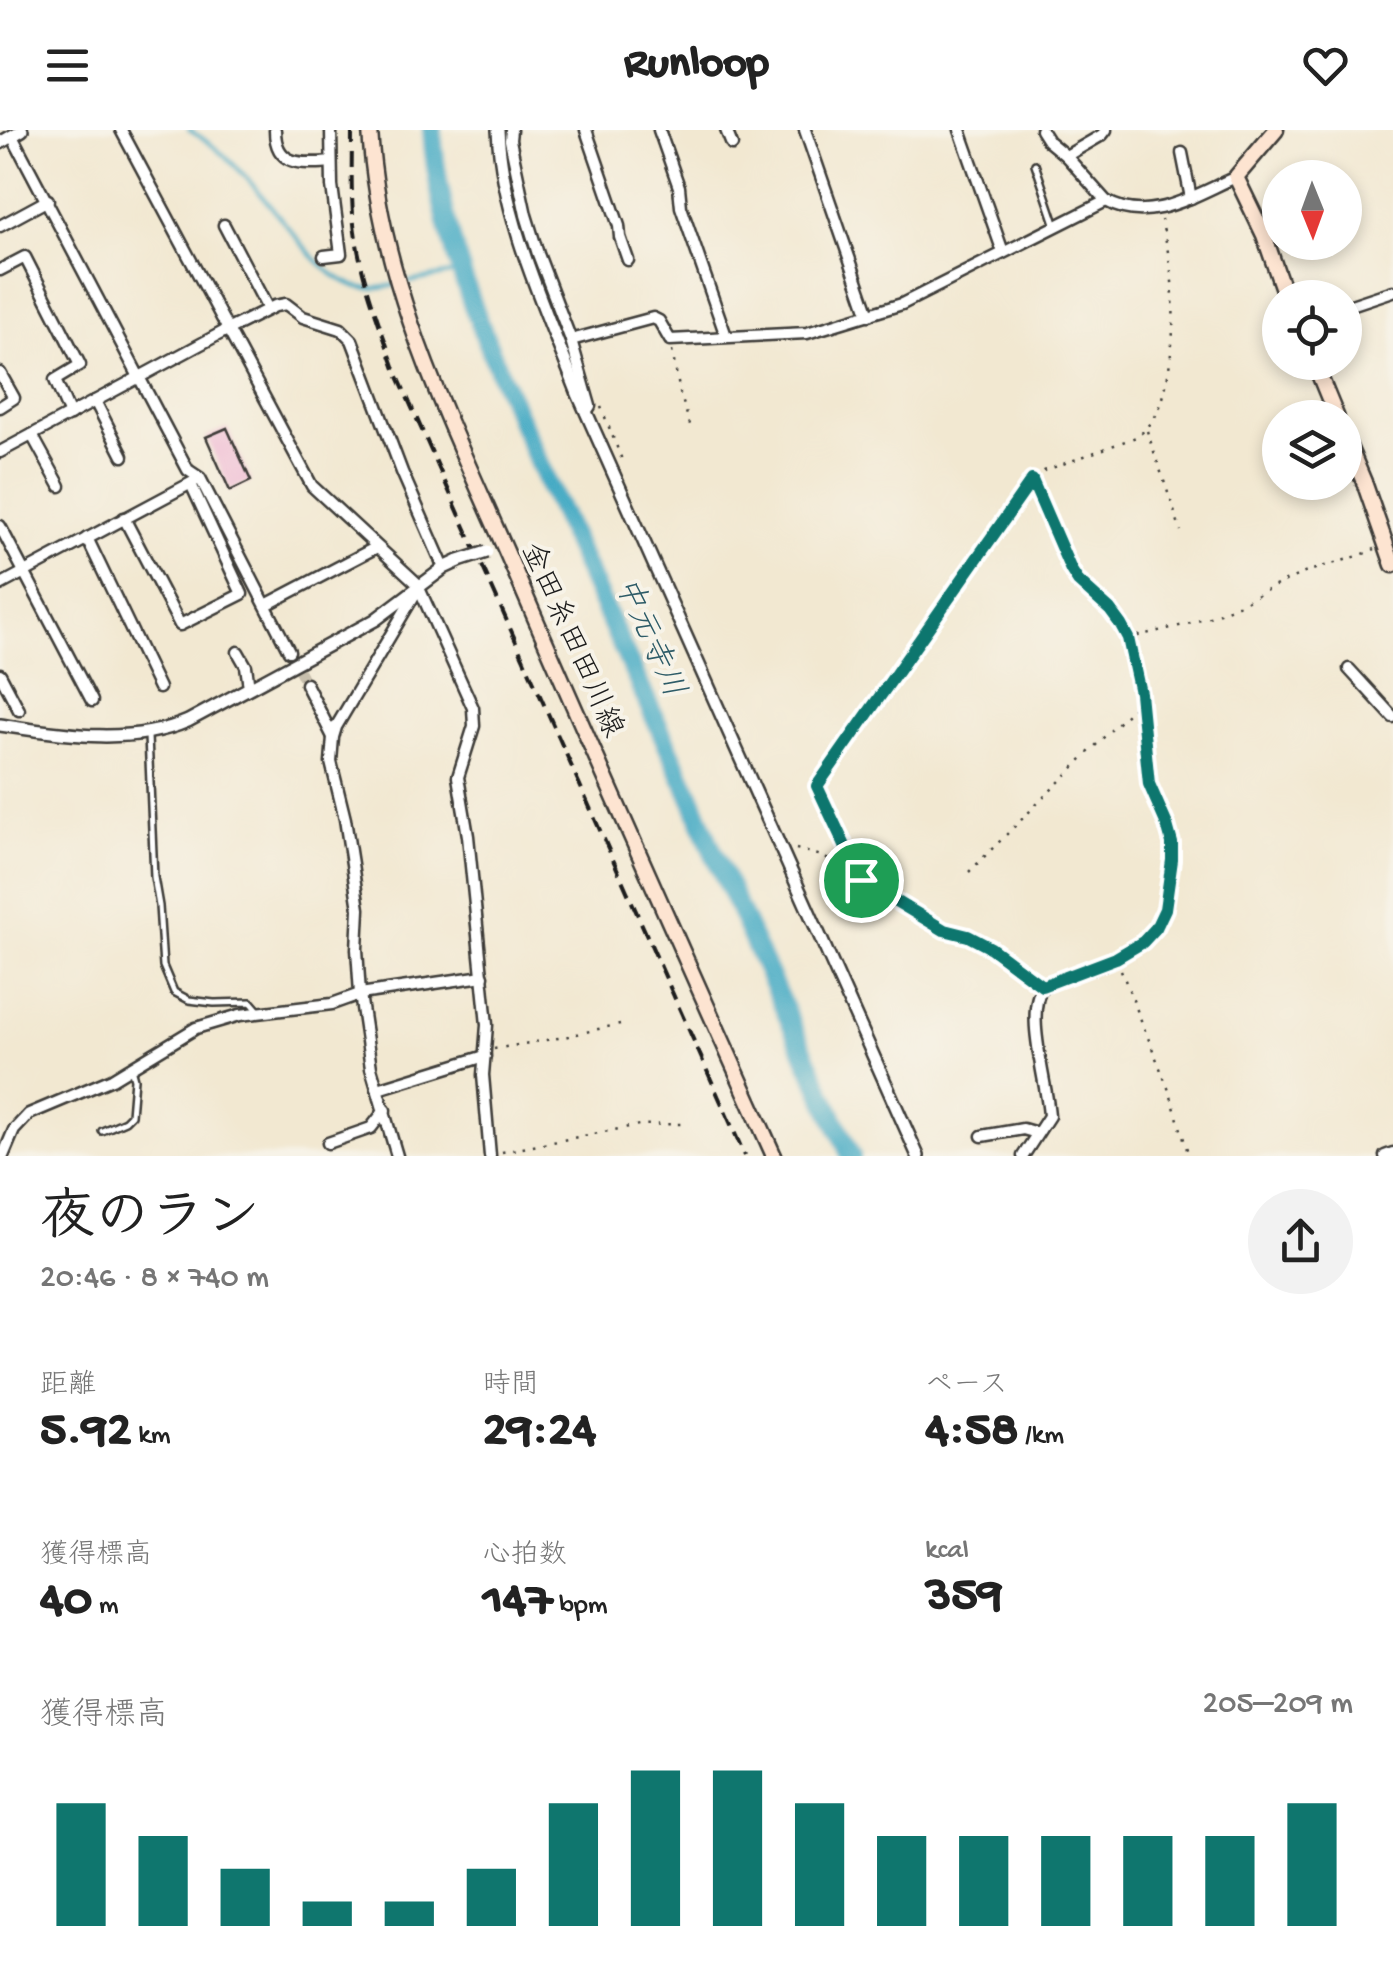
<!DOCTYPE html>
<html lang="ja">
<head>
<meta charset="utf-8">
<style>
	:root { --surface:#fff; --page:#f2f2f2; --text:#222; --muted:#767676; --accent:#0f766e }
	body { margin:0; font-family:"Gochi Hand","Klee One",sans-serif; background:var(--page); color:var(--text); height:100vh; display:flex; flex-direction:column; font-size:38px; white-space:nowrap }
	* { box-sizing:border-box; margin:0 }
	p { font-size:32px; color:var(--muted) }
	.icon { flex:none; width:55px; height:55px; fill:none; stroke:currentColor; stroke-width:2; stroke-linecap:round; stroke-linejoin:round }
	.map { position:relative; height:1026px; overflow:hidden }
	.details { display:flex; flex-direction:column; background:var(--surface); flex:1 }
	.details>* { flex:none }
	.needle { width:65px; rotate:179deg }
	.buttons { position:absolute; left:1262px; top:30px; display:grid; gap:20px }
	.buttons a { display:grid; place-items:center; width:100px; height:100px; border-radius:50%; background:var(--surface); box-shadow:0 5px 15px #0003; font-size:50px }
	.pin { position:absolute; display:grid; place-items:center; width:85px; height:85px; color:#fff; margin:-42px; border:5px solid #fff; border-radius:50%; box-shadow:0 2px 10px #0007 }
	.round { display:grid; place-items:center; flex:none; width:105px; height:105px; border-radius:52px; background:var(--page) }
	.head { display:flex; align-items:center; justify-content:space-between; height:170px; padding:0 40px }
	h1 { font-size:55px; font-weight:700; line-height:75px }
	.metrics { display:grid; grid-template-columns:repeat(3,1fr); gap:15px; height:170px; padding:10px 40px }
	.metrics div { display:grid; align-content:center }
	.metrics b { font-size:50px; font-weight:700 }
	.metrics small { font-size:28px; font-weight:400 }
	.metrics p { font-size:28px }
	.chart { height:280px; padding:20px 40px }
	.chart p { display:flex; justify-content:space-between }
	.chart svg { width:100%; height:180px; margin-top:10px; stroke:var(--accent); stroke-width:6 }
	header { display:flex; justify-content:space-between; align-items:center; height:130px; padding:0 40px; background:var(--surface); font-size:45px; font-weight:700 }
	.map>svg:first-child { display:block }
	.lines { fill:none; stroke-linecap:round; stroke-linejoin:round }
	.stream { stroke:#44aac4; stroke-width:4 }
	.river { stroke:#44aac4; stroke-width:20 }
	.building { fill:#ec9fc9 }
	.minor-tunnel { stroke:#c7bfad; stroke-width:10; stroke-dasharray:10 5; stroke-linecap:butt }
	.service-casing { stroke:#3c3b37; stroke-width:10 }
	.minor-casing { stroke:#3c3b37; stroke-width:15 }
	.tertiary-casing { stroke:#3c3b37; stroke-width:16 }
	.secondary-casing { stroke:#3c3b37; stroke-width:19 }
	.path { stroke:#3c3b37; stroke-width:2.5; stroke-dasharray:2.5 8; stroke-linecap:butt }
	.service { stroke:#fff; stroke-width:5 }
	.minor { stroke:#fff; stroke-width:10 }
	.tertiary { stroke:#fff; stroke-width:11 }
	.secondary { stroke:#fde4d1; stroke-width:14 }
	.rail { stroke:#1c1c1c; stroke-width:4; stroke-dasharray:15 8; stroke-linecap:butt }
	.tertiary-bridge-casing { stroke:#3c3b37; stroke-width:16; stroke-linecap:butt }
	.tertiary-bridge { stroke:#fff; stroke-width:11 }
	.route-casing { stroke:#fff; stroke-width:20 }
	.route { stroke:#0f766e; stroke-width:12 }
	.labels { text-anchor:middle; stroke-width:8; stroke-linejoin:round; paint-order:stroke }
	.street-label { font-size:30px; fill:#1c1c1c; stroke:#f7f3e8 }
	.water-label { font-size:32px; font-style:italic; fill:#2e5c68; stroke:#f7f3e8 }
</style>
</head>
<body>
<header><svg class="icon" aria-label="menu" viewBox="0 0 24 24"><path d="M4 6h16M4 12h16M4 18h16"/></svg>Runloop<svg class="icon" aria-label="heart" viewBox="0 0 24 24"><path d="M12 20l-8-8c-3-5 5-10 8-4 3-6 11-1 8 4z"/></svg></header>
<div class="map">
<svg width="1393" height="1026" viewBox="0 0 1393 1026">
	<rect width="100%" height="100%" fill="#f7f3e8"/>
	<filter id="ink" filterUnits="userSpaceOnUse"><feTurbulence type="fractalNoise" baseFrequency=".01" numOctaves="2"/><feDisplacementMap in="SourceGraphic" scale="20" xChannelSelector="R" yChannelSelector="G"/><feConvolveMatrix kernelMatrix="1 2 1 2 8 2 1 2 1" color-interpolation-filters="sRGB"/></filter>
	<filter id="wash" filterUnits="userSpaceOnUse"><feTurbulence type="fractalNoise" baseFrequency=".0048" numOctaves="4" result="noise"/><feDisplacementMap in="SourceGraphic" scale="40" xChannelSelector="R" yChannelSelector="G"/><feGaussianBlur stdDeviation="2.25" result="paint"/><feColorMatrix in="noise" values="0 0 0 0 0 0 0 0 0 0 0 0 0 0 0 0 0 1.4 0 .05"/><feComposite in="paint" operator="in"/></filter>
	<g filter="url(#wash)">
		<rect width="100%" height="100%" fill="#f2e8d1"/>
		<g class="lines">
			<g class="stream">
				<path d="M189 0C227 21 256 58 283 91 302 114 322 142 350 154 364 161 380 159 395 155"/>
				<path d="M404 153 461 142"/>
			</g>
			<path class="river" d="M432 0C439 109 486 211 529 311 582 432 638 551 693 671L710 715 851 1026"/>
		</g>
		<g id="blocks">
			<path class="building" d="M227 298 251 351 230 361 206 307Z"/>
		</g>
	</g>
	<g filter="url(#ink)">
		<use href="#blocks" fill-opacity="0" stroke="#3c3b37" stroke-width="2.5"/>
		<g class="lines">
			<path class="minor-tunnel" d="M292 526 306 554"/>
			<defs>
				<g id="service">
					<path d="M1035 34 1056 96"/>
					<path d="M148 606 154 747 159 776 163 836 174 862 189 870 214 873 251 872 258 880"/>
					<path d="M102 1001 125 991 131 985 134 949 131 938"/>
				</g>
				<g id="minor">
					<path d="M121 0 312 356 420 456 419 458 473 578 474 596 458 647 468 706 487 895 483 945 490 1026"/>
					<path d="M275 0C275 37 303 34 331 32"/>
					<path d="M511 0 510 10 526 85 538 124 571 210 590 276 586 282"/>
					<path d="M586 0 619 96 620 107 628 130"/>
					<path d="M659 0 679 57 681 77 726 206"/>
					<path d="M726 0 732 15"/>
					<path d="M805 0 869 185"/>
					<path d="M960 0 1003 122"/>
					<path d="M1041 0 1048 11 1066 26 1106 71C1149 96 1196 64 1236 47"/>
					<path d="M12 6 188 340 200 348 289 521"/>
					<path d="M1182 23 1191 68"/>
					<path d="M1066 26 1102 5 1106 0"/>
					<path d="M224 95 268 179"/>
					<path d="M0 96 48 70"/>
					<path d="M324 126 341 124 332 56 331 0"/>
					<path d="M0 140 25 127 80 235 55 250 70 285"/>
					<path d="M1345 177 1393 161"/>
					<path d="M571 210 653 188 659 191 670 210 807 203 902 174 1106 71"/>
					<path d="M0 243 14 268 0 277"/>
					<path d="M95 271 123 326"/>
					<path d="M32 305 60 356"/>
					<path d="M0 322 227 200 275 176 286 174 303 187 341 199 352 210 402 342 444 438"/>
					<path d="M124 388 180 495 242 464 191 354"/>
					<path d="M0 396 92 571"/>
					<path d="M87 408 159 558"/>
					<path d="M0 455 195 351"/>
					<path d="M266 475 377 417"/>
					<path d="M238 522 246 536 249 557"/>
					<path d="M1349 539 1393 587"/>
					<path d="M0 544 19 580"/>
					<path d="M306 554 333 607"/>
					<path d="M378 959 485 926"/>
					<path d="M982 1006 1023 999 1037 1003"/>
					<path d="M328 1013 371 998 385 980"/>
					<path d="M3 1026 14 1000 29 984 112 949 196 898 240 885 332 874 360 864 483 846"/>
					<path d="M397 1026 371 938 360 864 357 819 359 779 345 689 331 632 333 607 336 597 418 459"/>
					<path d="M1023 1026 1049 986C1047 952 1024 882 1043 856L1116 829"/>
					<path d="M1385 1026 1393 1023"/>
				</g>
				<g id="tertiary">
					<path d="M498 0C502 89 546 181 578 264L918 1026"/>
					<path d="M0 13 22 0"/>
					<path d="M0 595C61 604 130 616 188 591L375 490 444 438 459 431"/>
				</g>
				<g id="secondary">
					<path d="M370 0C379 155 452 296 513 437 598 634 686 830 774 1026"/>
					<path d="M1276 0 1236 47 1264 105 1286 168"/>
					<path d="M1314 232 1337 288"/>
					<path d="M1345 307 1364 352 1393 435"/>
				</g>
			</defs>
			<use href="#service" class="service-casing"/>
			<use href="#minor" class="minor-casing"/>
			<use href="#tertiary" class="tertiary-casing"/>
			<use href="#secondary" class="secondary-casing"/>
			<g class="path">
				<path d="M672 221 680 263 691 298"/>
				<path d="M601 277 624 335"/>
				<path d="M1147 301 1181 401"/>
				<path d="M1032 350 1071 439 1078 451 1110 480 1126 505 1139 563 1149 654 1167 695 1172 713 1165 779 1156 798 1143 812 1126 823"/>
				<path d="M1127 509C1158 500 1188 496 1217 484 1246 473 1273 455 1302 444 1326 434 1352 430 1375 419"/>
				<path d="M796 719 822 726 944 800 968 806 991 819 1033 849"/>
				<path d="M969 742 1139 572"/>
				<path d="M861 751 817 655 1032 350 1044 341 1136 307C1160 291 1165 265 1169 238 1177 187 1174 140 1161 90"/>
				<path d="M1121 840 1170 963 1189 1026"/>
				<path d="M494 919 564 907 620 894"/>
				<path d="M502 1022 639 995 683 994"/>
			</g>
			<use href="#service" class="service"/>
			<use href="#minor" class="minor"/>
			<use href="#tertiary" class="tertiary"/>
			<use href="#secondary" class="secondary"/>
			<path class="rail" d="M352 0C352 36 350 73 356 108 363 154 381 198 396 242L745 1026"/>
			<defs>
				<path id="tertiary-bridge" d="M459 431 487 422"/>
			</defs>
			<use href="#tertiary-bridge" class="tertiary-bridge-casing"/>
			<use href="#tertiary-bridge" class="tertiary-bridge"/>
		</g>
	</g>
	<g class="lines" filter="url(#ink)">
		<defs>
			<path id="route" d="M1032 350 1071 440 1078 451 1110 480 1121 495 1128 508 1140 563 1149 654 1167 695 1172 713V730L1165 779 1156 798 1143 812 1116 828 1042 856 991 818 968 806 944 800 861 750 817 656Z"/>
		</defs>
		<use href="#route" class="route-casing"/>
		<use href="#route" class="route"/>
	</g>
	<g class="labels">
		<g class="street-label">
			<text transform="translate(574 509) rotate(66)" y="10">金田糸田田川線</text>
		</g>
		<g class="water-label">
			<text transform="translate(652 506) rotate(66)" y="11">中元寺川</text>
		</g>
	</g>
</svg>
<div class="buttons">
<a><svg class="needle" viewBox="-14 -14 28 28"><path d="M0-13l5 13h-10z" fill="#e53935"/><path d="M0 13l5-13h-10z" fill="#767676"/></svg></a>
<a><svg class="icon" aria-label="locate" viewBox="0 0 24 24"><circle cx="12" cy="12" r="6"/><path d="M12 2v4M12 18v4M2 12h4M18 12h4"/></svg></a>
<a><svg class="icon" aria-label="layers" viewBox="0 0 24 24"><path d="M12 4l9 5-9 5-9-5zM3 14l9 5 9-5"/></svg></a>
</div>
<div class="pin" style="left:861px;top:750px;background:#1e9e55"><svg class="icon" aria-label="arrive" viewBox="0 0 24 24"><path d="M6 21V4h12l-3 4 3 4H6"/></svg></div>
</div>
<section class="details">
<div class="head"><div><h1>夜のラン</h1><p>20:46 · 8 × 740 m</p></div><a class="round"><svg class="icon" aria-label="share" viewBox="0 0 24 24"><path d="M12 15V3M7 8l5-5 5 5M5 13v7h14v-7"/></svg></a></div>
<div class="metrics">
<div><p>距離</p><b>5.92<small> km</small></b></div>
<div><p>時間</p><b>29:24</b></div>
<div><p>ペース</p><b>4:58<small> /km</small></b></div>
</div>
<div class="metrics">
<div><p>獲得標高</p><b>40<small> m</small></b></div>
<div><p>心拍数</p><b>147<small> bpm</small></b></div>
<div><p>kcal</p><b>359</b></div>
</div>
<div class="chart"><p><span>獲得標高</span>205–209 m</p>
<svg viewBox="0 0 160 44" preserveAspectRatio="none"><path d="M5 44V14M15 44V22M25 44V30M35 44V38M45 44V38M55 44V30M65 44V14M75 44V6M85 44V6M95 44V14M105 44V22M115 44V22M125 44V22M135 44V22M145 44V22M155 44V14"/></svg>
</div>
</section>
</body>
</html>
